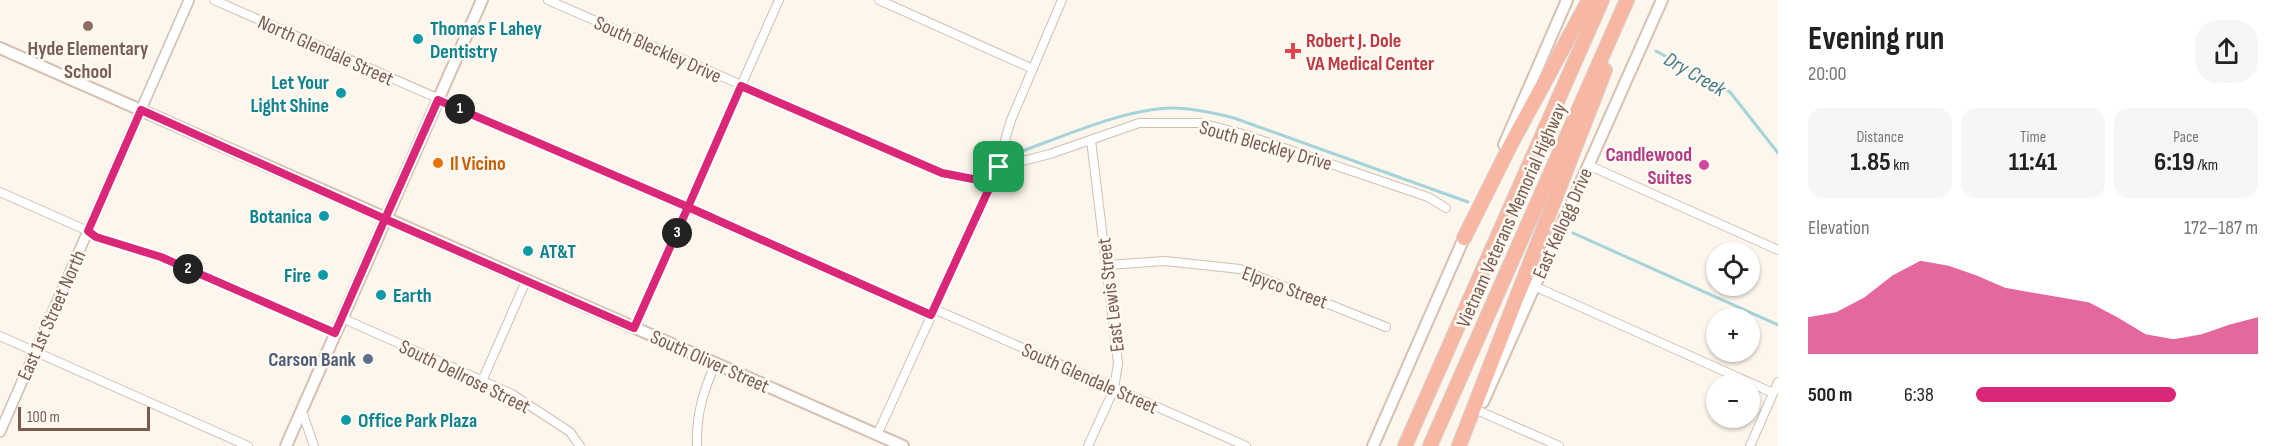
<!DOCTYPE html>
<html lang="en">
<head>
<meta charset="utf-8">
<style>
	:root { --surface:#fff; --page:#f6f6f6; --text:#222; --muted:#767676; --accent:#db2777 }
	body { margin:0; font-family:"Sofia Sans Condensed",sans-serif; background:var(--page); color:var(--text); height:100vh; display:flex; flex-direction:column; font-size:22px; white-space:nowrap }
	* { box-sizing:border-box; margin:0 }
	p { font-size:20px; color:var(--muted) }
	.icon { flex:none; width:33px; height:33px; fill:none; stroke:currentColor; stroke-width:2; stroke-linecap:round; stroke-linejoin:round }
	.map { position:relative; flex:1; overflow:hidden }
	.drawer { display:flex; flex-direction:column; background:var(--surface); width:510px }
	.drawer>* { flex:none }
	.buttons { position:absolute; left:1706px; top:242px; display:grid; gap:12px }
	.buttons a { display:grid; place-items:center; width:54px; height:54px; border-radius:50%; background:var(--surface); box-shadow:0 2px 4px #0004; font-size:30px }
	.scale { position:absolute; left:18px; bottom:15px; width:132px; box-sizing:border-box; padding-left:6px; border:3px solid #7a5c4d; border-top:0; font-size:16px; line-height:21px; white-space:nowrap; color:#7a5c4d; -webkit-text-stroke:4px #fffaf3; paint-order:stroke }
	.pin { position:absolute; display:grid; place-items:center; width:51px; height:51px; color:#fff; margin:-26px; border-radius:12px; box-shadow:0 3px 9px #0006 }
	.km { position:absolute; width:30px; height:30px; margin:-15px; border-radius:50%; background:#222; color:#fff; font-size:16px; line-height:30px; text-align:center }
	.round { display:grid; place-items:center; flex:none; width:63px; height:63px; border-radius:24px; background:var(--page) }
	.headline { display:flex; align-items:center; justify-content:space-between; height:102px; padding:0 30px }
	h1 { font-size:33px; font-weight:700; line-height:45px }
	.metrics { display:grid; grid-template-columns:repeat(3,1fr); gap:9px; height:102px; padding:6px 30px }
	.metrics div { display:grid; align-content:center; border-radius:15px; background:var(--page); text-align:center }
	.metrics b { font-size:26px; font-weight:700 }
	.metrics small { font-size:16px; font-weight:400 }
	.metrics p { font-size:16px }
	.chart { height:168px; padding:12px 30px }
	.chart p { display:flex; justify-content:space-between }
	.chart svg { width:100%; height:108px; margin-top:6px; fill:var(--accent); opacity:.7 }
	ul { padding:0 30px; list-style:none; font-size:20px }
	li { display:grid; grid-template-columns:96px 72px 1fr; align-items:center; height:45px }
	li i { height:15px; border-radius:8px; background:var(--accent) }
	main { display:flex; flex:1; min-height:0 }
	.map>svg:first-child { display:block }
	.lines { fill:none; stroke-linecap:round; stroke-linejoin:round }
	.stream { stroke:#a5d3da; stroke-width:3 }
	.minor-casing { stroke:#d1beb0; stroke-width:10 }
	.tertiary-casing { stroke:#d1beb0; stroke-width:12 }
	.secondary-casing { stroke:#d6c0b0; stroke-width:14 }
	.motorway-casing { stroke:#dad1cd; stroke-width:16 }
	.minor { stroke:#fff; stroke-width:8 }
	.tertiary { stroke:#fff; stroke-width:9 }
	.secondary { stroke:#fff; stroke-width:10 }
	.motorway { stroke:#f7b7a3; stroke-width:14 }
	.route-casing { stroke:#fff; stroke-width:12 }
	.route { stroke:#db2777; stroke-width:8 }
	.education-dot { fill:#8d6e63; stroke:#fffaf3; stroke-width:2 }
	.culture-dot { fill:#0f9aa8; stroke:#fffaf3; stroke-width:2 }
	.health-dot { fill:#e0444e; stroke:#fffaf3; stroke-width:2 }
	.food-dot { fill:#e8710a; stroke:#fffaf3; stroke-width:2 }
	.hotel-dot { fill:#d1479c; stroke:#fffaf3; stroke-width:2 }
	.service-dot { fill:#5c6f8a; stroke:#fffaf3; stroke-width:2 }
	.labels { text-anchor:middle; stroke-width:5; stroke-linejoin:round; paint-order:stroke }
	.culture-label { font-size:20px; font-weight:bold; fill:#0d838f; stroke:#fffaf3; text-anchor:start }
	.health-label { font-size:20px; font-weight:bold; fill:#be3a42; stroke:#fffaf3; text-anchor:start }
	.education-label { font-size:20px; font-weight:bold; fill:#785e54; stroke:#fffaf3 }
	.street-label { font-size:20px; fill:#7a5c4d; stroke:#fffaf3 }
	.hotel-label { font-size:20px; font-weight:bold; fill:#b23c85; stroke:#fffaf3; text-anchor:end }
	.food-label { font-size:20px; font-weight:bold; fill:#c56008; stroke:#fffaf3; text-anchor:start }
	.service-label { font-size:20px; font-weight:bold; fill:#4e5e75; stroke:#fffaf3; text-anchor:end }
	.water-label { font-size:21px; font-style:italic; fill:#437c86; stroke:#fffaf3 }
</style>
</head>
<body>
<main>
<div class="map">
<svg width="1778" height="446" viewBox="0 0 1778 446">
	<rect width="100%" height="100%" fill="#fdf6ec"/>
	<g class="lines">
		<g class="stream">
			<path d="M1656 51 1730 92 1778 153"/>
			<path d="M1011 155C1058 139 1127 107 1175 108 1195 109 1215 113 1234 118L1468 202"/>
			<path d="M1573 233 1778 325"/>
		</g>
		<defs>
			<g id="minor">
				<path d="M214 0 931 315"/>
				<path d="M548 0 942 173 978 180 999 167 1050 154 1139 123H1201L1243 134 1428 197 1446 208"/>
				<path d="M879 0 1033 69"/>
				<path d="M1588 165 1778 250"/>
				<path d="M0 192 88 231 96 237 161 257 335 333"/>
				<path d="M1107 265 1165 261 1240 269 1386 327"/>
				<path d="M1534 286 1773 393"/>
				<path d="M934 309 1246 446"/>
				<path d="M342 318 512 394 570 432 580 446"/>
				<path d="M634 328 779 0"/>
				<path d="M0 336 248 446"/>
				<path d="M482 381 526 281"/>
				<path d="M302 411 314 446"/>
				<path d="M1479 411 1559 446"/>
				<path d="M877 435 999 167 998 164 1011 120 1062 0"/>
				<path d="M697 446C696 414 703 393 715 364"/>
				<path d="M1088 446 1114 389 1118 363 1091 140"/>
				<path d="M1750 446 1778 382"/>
			</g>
			<path id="tertiary" d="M0 432 189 0"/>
			<g id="secondary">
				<path d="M0 48 903 446"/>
				<path d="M1504 145 1567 0"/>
				<path d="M1483 402 1662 0"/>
				<path d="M286 446 482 0"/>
				<path d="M1373 446 1467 231"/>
			</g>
			<g id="motorway">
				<path d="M1464 238 1512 142 1589 0"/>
				<path d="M1405 446 1602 0"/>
				<path d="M1430 446 1627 0"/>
				<path d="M1459 446 1605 70"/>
			</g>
		</defs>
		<use href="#minor" class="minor-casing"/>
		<use href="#tertiary" class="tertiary-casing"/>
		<use href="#secondary" class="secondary-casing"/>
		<use href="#motorway" class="motorway-casing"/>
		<use href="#minor" class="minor"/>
		<use href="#tertiary" class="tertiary"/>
		<use href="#secondary" class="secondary"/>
		<use href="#motorway" class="motorway"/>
	</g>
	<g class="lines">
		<defs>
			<path id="route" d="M999 167 978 180 942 173 741 86 688 207 438 100 385 219 141 110 88 231 96 237 161 257 335 333 385 219 634 328 688 207 931 315 999 167"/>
		</defs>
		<use href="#route" class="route-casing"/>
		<use href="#route" class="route"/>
	</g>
	<circle class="education-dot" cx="88" cy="26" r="6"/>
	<g class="culture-dot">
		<circle cx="418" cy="39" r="6"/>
		<circle cx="341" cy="93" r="6"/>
		<circle cx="324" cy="216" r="6"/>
		<circle cx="528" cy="251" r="6"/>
		<circle cx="323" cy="275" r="6"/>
		<circle cx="381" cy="295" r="6"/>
		<circle cx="346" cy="420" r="6"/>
	</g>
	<path class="health-dot" d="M1290 42h6v6h6v6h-6v6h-6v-6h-6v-6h6z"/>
	<circle class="food-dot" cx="438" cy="163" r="6"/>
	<circle class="hotel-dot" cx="1704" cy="165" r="6"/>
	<circle class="service-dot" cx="368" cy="359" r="6"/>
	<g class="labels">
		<g class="culture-label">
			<text x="430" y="35">Thomas F Lahey<tspan x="430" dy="23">Dentistry</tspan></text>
			<text x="329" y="89" text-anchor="end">Let Your<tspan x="329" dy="23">Light Shine</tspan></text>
			<text x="312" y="223" text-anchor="end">Botanica</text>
			<text x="540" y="258">AT&amp;T</text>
			<text x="311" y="282" text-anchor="end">Fire</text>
			<text x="393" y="302">Earth</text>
			<text x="358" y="427">Office Park Plaza</text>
		</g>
		<g class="health-label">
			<text x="1306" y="47">Robert J. Dole<tspan x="1306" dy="23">VA Medical Center</tspan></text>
		</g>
		<g class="education-label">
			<text x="88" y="55">Hyde Elementary<tspan x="88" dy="23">School</tspan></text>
		</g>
		<g class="street-label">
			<text transform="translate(658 49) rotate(24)" y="7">South Bleckley Drive</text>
			<text transform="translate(326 50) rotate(24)" y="7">North Glendale Street</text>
			<text transform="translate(1266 145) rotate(16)" y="7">South Bleckley Drive</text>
			<text transform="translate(1511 215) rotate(-66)" y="7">Vietnam Veterans Memorial Highway</text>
			<text transform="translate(1562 223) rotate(-66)" y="7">East Kellogg Drive</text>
			<text transform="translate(1285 287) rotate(20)" y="7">Elpyco Street</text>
			<text transform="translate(1110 295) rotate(-97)" y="7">East Lewis Street</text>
			<text transform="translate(51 315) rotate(-66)" y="7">East 1st Street North</text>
			<text transform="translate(710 361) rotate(24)" y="7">South Oliver Street</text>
			<text transform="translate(465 376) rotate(26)" y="7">South Dellrose Street</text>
			<text transform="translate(1090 378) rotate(24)" y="7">South Glendale Street</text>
		</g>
		<g class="hotel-label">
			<text x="1692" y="161">Candlewood<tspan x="1692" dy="23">Suites</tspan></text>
		</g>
		<g class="food-label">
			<text x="450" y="170">Il Vicino</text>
		</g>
		<g class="service-label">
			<text x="356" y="366">Carson Bank</text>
		</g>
		<g class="water-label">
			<text transform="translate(1695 74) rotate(30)" y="7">Dry Creek</text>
		</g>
	</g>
</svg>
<div class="buttons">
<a><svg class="icon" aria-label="locate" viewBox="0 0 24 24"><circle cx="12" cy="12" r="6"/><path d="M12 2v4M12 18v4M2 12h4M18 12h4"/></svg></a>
<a>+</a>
<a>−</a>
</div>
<div class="scale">100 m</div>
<div class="pin" style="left:999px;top:167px;background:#1e9e55"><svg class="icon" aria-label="arrive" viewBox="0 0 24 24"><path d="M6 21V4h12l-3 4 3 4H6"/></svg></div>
<b class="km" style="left:460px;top:109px">1</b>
<b class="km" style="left:188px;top:269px">2</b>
<b class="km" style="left:677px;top:233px">3</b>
</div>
<section class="drawer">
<div class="headline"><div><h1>Evening run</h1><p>20:00</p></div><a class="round"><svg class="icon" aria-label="share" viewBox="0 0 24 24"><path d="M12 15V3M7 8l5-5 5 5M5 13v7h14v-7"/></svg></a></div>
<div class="metrics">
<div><p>Distance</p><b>1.85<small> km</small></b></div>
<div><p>Time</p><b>11:41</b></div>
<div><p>Pace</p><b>6:19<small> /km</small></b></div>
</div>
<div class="chart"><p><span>Elevation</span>172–187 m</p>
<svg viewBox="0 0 160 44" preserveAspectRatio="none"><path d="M0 44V29L10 27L20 21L30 12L40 6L50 8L60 12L70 17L80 19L90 21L100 23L110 29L120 36L130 38L140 36L150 32L160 29V44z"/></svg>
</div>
<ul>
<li><b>500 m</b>6:38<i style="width:71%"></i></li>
</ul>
</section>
</main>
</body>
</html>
